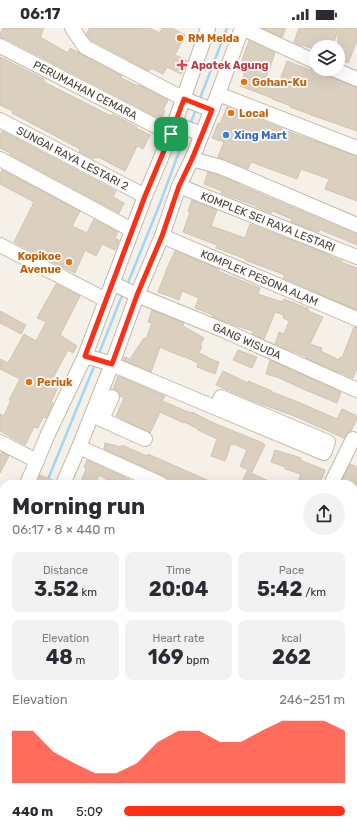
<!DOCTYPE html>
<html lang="en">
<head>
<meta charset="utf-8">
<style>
	:root { --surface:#fff; --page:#f2f2f3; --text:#2b2b33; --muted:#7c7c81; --accent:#ff2f16 }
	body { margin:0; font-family:Rubik,sans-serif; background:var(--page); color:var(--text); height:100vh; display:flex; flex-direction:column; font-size:15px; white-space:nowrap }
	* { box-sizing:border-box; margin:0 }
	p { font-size:13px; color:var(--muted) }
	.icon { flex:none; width:22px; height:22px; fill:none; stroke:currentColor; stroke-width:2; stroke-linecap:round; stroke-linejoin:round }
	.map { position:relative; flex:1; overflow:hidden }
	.side { position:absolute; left:0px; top:452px; width:357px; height:354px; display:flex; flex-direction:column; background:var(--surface); border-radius:12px 12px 0 0; box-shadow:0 4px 16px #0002 }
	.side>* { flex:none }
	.tools { position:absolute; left:309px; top:12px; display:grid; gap:8px }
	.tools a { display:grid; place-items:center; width:36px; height:36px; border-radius:50%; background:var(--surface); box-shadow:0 4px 16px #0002; font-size:20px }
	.pin { position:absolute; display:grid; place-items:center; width:34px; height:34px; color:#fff; margin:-17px; border-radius:8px; box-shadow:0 2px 6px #0006 }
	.round { display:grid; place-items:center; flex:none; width:42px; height:42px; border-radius:21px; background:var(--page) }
	.overview { display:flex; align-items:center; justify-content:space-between; height:68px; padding:0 12px }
	h1 { font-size:22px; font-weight:700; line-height:30px }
	.figures { display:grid; grid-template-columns:repeat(3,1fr); gap:6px; height:68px; padding:4px 12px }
	.figures div { display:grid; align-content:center; border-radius:8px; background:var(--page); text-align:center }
	.figures b { font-size:20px; font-weight:700 }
	.figures small { font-size:11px; font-weight:400 }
	.figures p { font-size:11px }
	.chart { height:112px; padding:8px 12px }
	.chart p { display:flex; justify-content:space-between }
	.chart svg { width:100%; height:72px; margin-top:4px; fill:var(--accent); opacity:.7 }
	ul { padding:0 12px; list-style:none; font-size:13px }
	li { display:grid; grid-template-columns:64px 48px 1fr; align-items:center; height:30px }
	li i { height:10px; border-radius:5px; background:var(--accent) }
	.status { display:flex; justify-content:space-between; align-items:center; height:28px; padding:0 20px; background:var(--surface); direction:ltr }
	.status svg { height:11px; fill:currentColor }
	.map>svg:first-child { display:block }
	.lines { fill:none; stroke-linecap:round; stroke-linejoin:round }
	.stream { stroke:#a0d7f6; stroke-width:2.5 }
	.building { fill:#dbcfc0; stroke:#d4c4af }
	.minor-casing { stroke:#c2b9aa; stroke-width:16 }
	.minor { stroke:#fff; stroke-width:14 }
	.route-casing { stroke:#fff; stroke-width:8 }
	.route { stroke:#ff2f16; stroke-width:5 }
	.food-dot { fill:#e8710a; stroke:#fff; stroke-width:1.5 }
	.health-dot { fill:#e0444e; stroke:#fff; stroke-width:1.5 }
	.shop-dot { fill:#3f7fe0; stroke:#fff; stroke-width:1.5 }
	.labels { text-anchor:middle; stroke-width:3.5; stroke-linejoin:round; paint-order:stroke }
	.food-label { font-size:11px; font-weight:bold; fill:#c56008; stroke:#fff; text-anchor:start }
	.health-label { font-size:11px; font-weight:bold; fill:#be3a42; stroke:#fff; text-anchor:start }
	.street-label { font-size:11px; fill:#4a4136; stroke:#fff }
	.shop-label { font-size:11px; font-weight:bold; fill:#366cbe; stroke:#fff; text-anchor:start }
</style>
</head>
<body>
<div class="status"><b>06:17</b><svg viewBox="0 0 49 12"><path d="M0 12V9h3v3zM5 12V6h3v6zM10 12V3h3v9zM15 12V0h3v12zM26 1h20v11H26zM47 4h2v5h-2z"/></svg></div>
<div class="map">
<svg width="357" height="806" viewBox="0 0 357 806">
	<rect width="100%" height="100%" fill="#f5f1e8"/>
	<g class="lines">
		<g class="stream">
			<path d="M199 73 227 0"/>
			<path d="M190 97 196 81"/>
			<path d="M127 257 159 178 186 105"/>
			<path d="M98 328 123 265"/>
			<path d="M46 456 95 336"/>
			<path d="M0 571 4 561"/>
		</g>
	</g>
	<g class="building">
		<path d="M3 0H44L40 9 68 25 70 20 122 48 121 50 138 58 139 57 168 72 163 82 165 83 161 91 4 10H0V6Z"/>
		<path d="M90 0H149L160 5 162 0H172L185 7 175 27 187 33V35L181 46 167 39 163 46 151 40 149 43 91 12 86 6Z"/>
		<path d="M262 0H286L282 9Z"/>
		<path d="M299 0H357V13L348 35 338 31V2L332 19H316V22L302 17V18L294 14Z"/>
		<path d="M249 12 275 25 266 50 279 55 287 33 310 42 311 41 323 45 322 46 357 59V103L311 87H312L290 79 291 78 272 71V70L240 58 248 35 242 33Z"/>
		<path d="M0 29 44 51V54L111 88 112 86 137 99 136 100 150 107 143 121 137 118 125 143 98 129V130L95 129 94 131 79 124 80 121 12 85 13 83 0 77Z"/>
		<path d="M227 79 281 100V101L357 128V173L325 161 329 151 301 141 297 151 251 134 248 141 218 129 224 114 212 110 218 95 220 96Z"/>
		<path d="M2 103 116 163 113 169 124 175 119 185 9 126 10 125 0 120V107Z"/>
		<path d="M2 142 80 183 72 198 87 205 94 191 118 204 115 210 119 212 115 222 102 216 96 228 85 222 75 245 62 239 14 214 34 174 0 156V146Z"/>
		<path d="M208 144 218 147 240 156V157L354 205H357V217L319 201V204L304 199 291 194 292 191 272 183 271 185 256 179V178L221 165 222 163 204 156Z"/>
		<path d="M192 172 217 182 211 198 245 210 250 196 330 227 329 228 342 233 341 234 357 240V282L283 250 285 247 245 232 246 231 216 220 217 217 183 204 190 184 188 183Z"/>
		<path d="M175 223 219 241 218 243 260 260 258 266 282 274 284 271 309 281 308 283 323 289 310 316 322 320 321 323 339 332 340 329 342 330 354 299H357V340L353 350 345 347V346L334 343 306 330 307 329 275 316 279 304 284 306 289 293 283 290 284 287 275 284 264 311 252 306 253 303 236 298 212 288 213 287 195 280 199 270 182 263 179 272 158 264 168 238Z"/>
		<path d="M56 256 80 268 60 307 77 318 73 325 68 322 53 350 63 354 60 360 58 359 51 374 53 375 46 390 43 389 38 400 34 399 25 417 0 403V386L4 388 11 372H9L20 351 0 341V331L8 335 24 306 36 313 46 294 37 290Z"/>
		<path d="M152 282 184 295 183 298 204 310 200 317 202 318 199 325 208 329V330L219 334 215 346 197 339 198 335 183 328V329L160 319 151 344 123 332 124 329 130 331 144 310 146 311 152 295 148 294Z"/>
		<path d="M0 283 26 297 21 306 0 295Z"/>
		<path d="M238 322 257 329 252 340 233 332Z"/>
		<path d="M270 332 341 364 337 375 303 361 277 349 266 346Z"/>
		<path d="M223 343 248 355V353L253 355 272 363V364L298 374 337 391 342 381 357 388V391L351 403 348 404 344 410 294 388 256 374 216 357Z"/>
		<path d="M118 348 165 368 162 373 191 385 192 384 216 396 263 415V416L265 417 252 444 240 438 247 422 234 416 233 417 231 416 225 433 211 428 217 411 198 402V401L184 394V395L160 384 150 405 116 388 124 370 120 368 119 364 116 361H113Z"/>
		<path d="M105 415 121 419 122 417 147 428 148 426 216 456H169L168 451 164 448 104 421Z"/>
		<path d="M275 422 301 430 300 432 325 442 320 456H297L301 446 285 441V439L271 434Z"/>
		<path d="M2 424 9 428 0 445V427Z"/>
		<path d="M87 432 124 449 137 456H115L99 447 95 456H80L86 441 84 439Z"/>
		<path d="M350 436 357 439V456H342V453Z"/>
		<path d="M247 443 275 456H241Z"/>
		<path d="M40 447 55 453V456H36Z"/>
	</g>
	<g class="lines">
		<defs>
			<g id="minor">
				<path d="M72 0 85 19 184 71 212 82"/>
				<path d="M242 0 316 34"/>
				<path id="s1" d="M0 18 171 106"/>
				<path d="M333 41 357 51"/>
				<path d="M218 66 357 120"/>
				<path id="s2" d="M0 92 145 168"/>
				<path d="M175 96 202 106"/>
				<path d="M0 131 132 202"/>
				<path d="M192 131 221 139 357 197"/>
				<path id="s3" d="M179 158 357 229"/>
				<path id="s4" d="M162 208 357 291"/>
				<path d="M0 217 106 272"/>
				<path id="s5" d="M112 255 137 267 223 302 357 362"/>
				<path d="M85 328 109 335 204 375 324 425 328 414 221 369 216 380"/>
				<path d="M92 387 145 411"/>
				<path d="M102 391 112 369"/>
				<path d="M0 414 37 433"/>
				<path d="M79 419 161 456"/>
				<path d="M27 456 48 406 85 328 145 168 171 106 208 0"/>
				<path d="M63 456 79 419 112 336 137 267 162 208 179 158 192 131 218 66 242 0"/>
				<path d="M334 456 333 452 353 411"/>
				<path d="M353 465 357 466"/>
				<path d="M0 492 4 495"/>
				<path d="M353 511 357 513"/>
				<path d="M0 520 4 510"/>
				<path d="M353 572 357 574"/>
				<path d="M0 576 4 578"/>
				<path d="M0 601 4 592"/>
				<path d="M353 645 357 647"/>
				<path d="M0 666 4 668"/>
				<path d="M353 706 357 708"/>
				<path d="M0 734 4 736"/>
				<path d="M353 760 357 762"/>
				<path d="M143 802 151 806"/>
				<path d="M295 802 303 806"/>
				<path d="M0 805 1 806"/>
			</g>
		</defs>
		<use href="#minor" class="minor-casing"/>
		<use href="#minor" class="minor"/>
	</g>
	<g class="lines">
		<defs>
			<path id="route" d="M184 71 212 82 192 131 179 158 162 208 137 267 112 336 85 328 145 168 171 106Z"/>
		</defs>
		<use href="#route" class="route-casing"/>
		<use href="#route" class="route"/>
	</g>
	<g class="food-dot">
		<circle cx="180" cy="10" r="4"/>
		<circle cx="244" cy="54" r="4"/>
		<circle cx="231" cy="85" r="4"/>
		<circle cx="69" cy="234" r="4"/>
		<circle cx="29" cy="354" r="4"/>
	</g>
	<path class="health-dot" d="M180 31h4v4h4v4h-4v4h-4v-4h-4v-4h4z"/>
	<circle class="shop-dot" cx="226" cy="107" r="4"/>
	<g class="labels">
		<g class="food-label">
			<text x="188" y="14">RM Melda</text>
			<text x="252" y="58">Gohan-Ku</text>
			<text x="239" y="89">Local</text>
			<text x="61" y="232" text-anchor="end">Kopikoe<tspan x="61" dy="13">Avenue</tspan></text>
			<text x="37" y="358">Periuk</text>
		</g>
		<g class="health-label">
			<text x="191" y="41">Apotek Agung</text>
		</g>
		<g class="street-label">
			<text dy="4" stroke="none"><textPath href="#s1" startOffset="96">PERUMAHAN CEMARA</textPath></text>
			<text dy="4" stroke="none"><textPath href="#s2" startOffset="82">SUNGAI RAYA LESTARI 2</textPath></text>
			<text dy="4" stroke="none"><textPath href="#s3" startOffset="96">KOMPLEK SEI RAYA LESTARI</textPath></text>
			<text dy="4" stroke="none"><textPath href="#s4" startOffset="106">KOMPLEK PESONA ALAM</textPath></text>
			<text dy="4" stroke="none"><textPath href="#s5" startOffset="147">GANG WISUDA</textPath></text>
		</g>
		<g class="shop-label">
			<text x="234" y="111">Xing Mart</text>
		</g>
	</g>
</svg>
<div class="tools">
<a><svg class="icon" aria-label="layers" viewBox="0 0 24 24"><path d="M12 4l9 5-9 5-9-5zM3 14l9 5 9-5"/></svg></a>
</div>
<div class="pin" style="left:171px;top:106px;background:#1e9e55"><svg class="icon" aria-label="arrive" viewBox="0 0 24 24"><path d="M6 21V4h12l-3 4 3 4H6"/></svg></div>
<section class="side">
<div class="overview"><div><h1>Morning run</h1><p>06:17 · 8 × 440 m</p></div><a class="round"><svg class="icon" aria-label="share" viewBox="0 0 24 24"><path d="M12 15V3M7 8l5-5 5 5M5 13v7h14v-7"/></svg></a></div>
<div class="figures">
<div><p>Distance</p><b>3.52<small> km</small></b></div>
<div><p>Time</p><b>20:04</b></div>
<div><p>Pace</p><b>5:42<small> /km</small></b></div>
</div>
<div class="figures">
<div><p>Elevation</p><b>48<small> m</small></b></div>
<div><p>Heart rate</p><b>169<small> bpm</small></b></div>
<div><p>kcal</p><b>262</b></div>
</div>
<div class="chart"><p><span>Elevation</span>246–251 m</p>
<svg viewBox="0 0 160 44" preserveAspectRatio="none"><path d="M0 44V12L10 12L20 25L30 32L40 38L50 38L60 32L70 19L80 12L90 12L100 19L110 19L120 12L130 6L140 6L150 6L160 12V44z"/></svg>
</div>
<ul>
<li><b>440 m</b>5:09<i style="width:100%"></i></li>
</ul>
</section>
</div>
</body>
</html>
